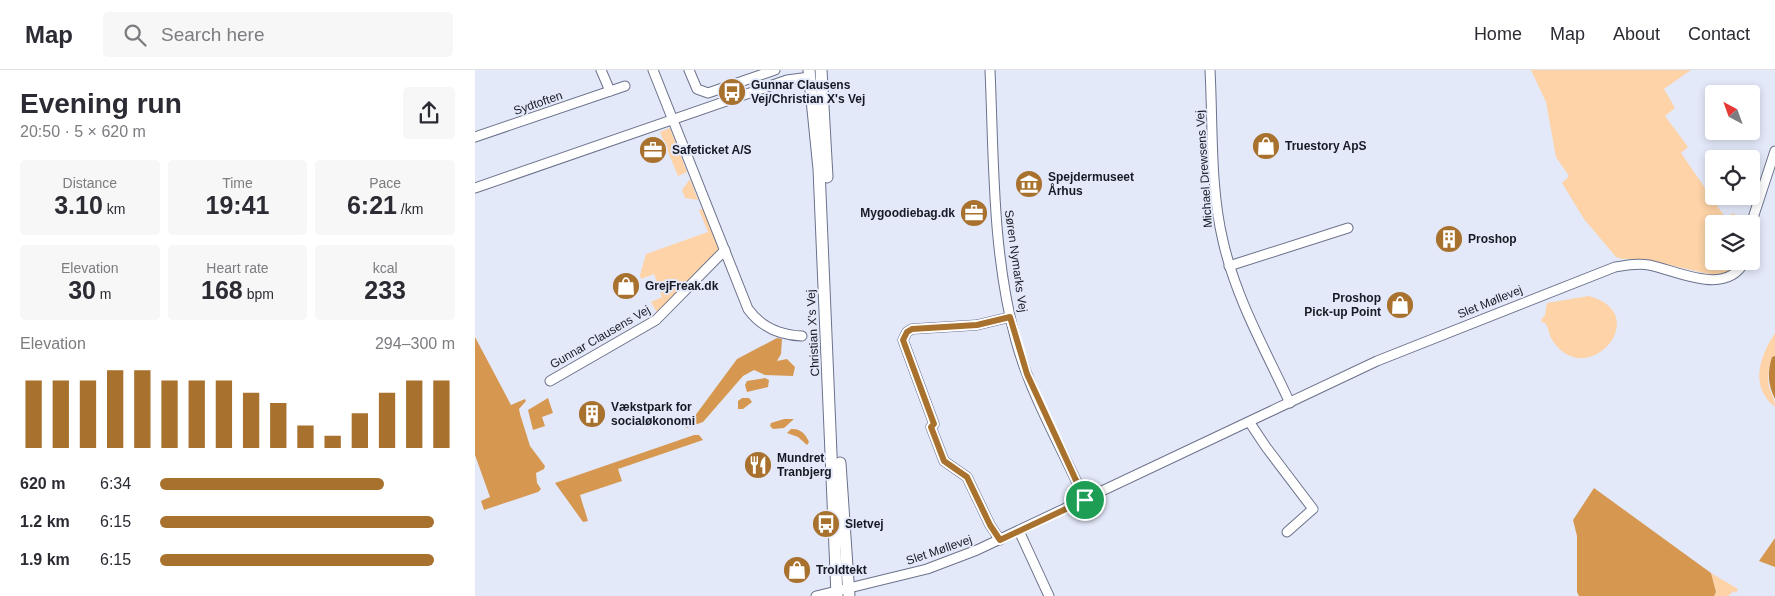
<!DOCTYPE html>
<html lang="en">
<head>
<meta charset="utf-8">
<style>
	:root { --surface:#fff; --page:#f7f7f7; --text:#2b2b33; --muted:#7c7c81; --line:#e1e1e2; --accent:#a8712d }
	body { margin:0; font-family:Helvetica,sans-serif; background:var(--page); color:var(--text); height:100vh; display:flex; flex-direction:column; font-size:19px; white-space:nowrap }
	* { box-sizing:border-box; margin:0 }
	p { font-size:16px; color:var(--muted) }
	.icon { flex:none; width:28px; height:28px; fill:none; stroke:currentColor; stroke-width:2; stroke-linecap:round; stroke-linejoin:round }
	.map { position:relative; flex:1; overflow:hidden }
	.panel { display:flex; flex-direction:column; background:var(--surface); width:475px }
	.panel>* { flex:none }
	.needle { width:32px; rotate:319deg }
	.fabs { position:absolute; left:1230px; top:15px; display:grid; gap:10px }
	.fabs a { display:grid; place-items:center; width:55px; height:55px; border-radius:5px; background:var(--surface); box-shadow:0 2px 8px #0003; font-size:25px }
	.pin { position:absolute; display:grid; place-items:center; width:42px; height:42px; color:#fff; margin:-21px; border:2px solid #fff; border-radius:50%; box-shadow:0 1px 5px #0007 }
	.round { display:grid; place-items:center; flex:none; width:52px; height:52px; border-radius:5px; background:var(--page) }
	.head { display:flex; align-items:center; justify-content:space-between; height:85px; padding:0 20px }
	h1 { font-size:28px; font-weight:700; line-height:38px }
	.stats { display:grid; grid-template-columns:repeat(3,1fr); gap:8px; height:85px; padding:5px 20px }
	.stats div { display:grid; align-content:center; border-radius:5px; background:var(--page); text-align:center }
	.stats b { font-size:25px; font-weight:700 }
	.stats small { font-size:14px; font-weight:400 }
	.stats p { font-size:14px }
	.chart { height:140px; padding:10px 20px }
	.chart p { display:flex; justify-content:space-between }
	.chart svg { width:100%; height:90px; margin-top:5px; stroke:var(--accent); stroke-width:6 }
	ul { padding:0 20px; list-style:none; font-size:16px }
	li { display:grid; grid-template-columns:80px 60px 1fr; align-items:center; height:38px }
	li i { height:12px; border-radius:6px; background:var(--accent) }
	header { display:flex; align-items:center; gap:30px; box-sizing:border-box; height:70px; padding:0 25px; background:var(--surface); border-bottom:1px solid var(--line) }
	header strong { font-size:24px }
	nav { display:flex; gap:28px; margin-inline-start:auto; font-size:18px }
	.search { width:350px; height:45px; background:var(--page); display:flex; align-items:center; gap:12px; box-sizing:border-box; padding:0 18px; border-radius:5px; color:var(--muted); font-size:19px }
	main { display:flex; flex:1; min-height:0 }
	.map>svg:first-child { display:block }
	.green { fill:#fdd3a7 }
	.forest { fill:#d69851 }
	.water { fill:#bd8139 }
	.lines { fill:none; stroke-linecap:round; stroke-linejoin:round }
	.minor-casing { stroke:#6b728b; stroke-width:11 }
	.major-casing { stroke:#6b728b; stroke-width:13 }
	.minor { stroke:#fff; stroke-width:9 }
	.major { stroke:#fff; stroke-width:11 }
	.route-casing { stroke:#fff; stroke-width:10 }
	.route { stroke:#a8712d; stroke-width:6 }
	.labels { text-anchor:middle; stroke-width:4; stroke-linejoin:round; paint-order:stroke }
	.poi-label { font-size:12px; font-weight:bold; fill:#171a24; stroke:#e4e9fa; text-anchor:start }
	.street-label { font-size:12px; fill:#171a24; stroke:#e4e9fa }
</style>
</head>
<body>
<header>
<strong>Map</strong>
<div class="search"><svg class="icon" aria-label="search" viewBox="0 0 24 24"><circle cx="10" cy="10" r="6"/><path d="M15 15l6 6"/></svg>Search here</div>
<nav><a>Home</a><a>Map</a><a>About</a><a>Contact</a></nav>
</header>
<main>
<section class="panel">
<div class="head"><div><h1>Evening run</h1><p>20:50 · 5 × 620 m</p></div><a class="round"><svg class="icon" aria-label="share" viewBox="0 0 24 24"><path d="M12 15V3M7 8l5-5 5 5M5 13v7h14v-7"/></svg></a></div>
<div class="stats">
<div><p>Distance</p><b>3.10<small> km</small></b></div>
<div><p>Time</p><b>19:41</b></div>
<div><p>Pace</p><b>6:21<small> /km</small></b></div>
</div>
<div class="stats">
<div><p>Elevation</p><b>30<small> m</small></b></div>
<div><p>Heart rate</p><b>168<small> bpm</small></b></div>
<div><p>kcal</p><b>233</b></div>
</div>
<div class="chart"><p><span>Elevation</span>294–300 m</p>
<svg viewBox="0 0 160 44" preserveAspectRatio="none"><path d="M5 44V11M15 44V11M25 44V11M35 44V6M45 44V6M55 44V11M65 44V11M75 44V11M85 44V17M95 44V22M105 44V33M115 44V38M125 44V27M135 44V17M145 44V11M155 44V11"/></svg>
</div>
<ul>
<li><b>620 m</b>6:34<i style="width:76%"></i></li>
<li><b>1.2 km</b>6:15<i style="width:93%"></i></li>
<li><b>1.9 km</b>6:15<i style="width:93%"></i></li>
</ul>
</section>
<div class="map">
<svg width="1300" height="526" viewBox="0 0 1300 526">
	<rect width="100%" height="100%" fill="#e4e9fa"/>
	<g class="green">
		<path d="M1056 0H1216L1189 19 1200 38 1190 46 1213 77 1206 83 1250 147 1259 143 1267 154H1239V191H1264C1257 201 1250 205 1238 205L1168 189H1148L1141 187 1109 149 1087 113 1094 106 1081 87 1071 32Z"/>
		<path d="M195 58 212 102 203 106 185 62Z"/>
		<path d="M215 109 223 130 210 128 207 120Z"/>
		<path d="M230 138 245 179 184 242 181 241 176 232 187 227 179 204 166 209 165 205 171 184 233 162 224 140Z"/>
		<path d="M1114 226C1182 245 1109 325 1076 268 1074 264 1073 256 1070 253 1068 252 1066 252 1066 250L1070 245 1072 233Z"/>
		<path d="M1300 263V286L1297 287C1294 296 1292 307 1294 317 1296 324 1300 328 1300 337 1274 316 1285 286 1300 263Z"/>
		<path d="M1236 503 1263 519 1261 523 1259 521 1253 526H1239L1241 522Z"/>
	</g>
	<g class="forest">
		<path d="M0 267 36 335 50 329 51 331 44 339 45 344 55 376 70 396 69 399 61 403 62 413 66 419 63 422 9 440 6 431 15 427 0 385Z"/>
		<path d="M302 268 307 269 306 284 302 291 312 289 320 297 318 306 290 305 279 300 268 306 228 352 211 358 262 289Z"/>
		<path d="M290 308 294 310 293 317 272 322 270 315 272 311Z"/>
		<path d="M73 328 78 343 67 347 70 356 58 360 53 340Z"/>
		<path d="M267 328H274L277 332 268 339H263V331Z"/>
		<path d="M319 349 309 358 298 359 295 356 296 353 309 349Z"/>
		<path d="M316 359C325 358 331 364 334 372L332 375 323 367 312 363Z"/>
		<path d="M219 365H224L228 370 143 399 147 411 105 425 113 451 108 452 80 413Z"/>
		<path d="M1119 418 1236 503 1241 522 1239 526H1104L1102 522V466L1098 450Z"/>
		<path d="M1300 468V497L1284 491Z"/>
	</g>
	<path class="water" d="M1300 286V329C1293 315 1292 302 1297 287Z"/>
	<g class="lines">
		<defs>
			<g id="minor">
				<path d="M126 0 135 21"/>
				<path d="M178 0 273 239C286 257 304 265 327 266"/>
				<path d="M214 0 222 19 233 23 300 0"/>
				<path d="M515 0C519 91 517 183 541 271 556 326 587 378 610 430"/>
				<path d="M735 0C738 56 735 117 748 171 761 229 791 281 815 333"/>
				<path d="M0 67 150 16"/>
				<path d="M0 118 312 10 335 7"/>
				<path d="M1276 154 1300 81"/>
				<path d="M754 196 873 158"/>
				<path d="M75 311 181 250 250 180"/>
				<path d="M775 353 791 377 838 439 812 462"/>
				<path d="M544 461 574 526"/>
				<path d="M525 470 515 455 492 407 469 391 456 357 459 354 428 270 432 262 437 259 502 255 535 247"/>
				<path d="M341 526 452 499 502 480 902 291 1140 197C1152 195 1162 193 1174 195 1204 201 1251 227 1270 191"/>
			</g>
			<g id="major">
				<path d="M334 0 344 99 362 526"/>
				<path d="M346 0 352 107"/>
				<path d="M365 393 374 526"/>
			</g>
		</defs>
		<use href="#minor" class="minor-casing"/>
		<use href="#major" class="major-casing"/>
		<use href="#minor" class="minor"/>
		<use href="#major" class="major"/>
	</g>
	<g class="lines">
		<defs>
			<path id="route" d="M535 247 552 304 610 430 525 470 515 455 492 407 469 391 456 357 459 354 428 270 432 262 437 259 502 255Z"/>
		</defs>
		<use href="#route" class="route-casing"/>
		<use href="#route" class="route"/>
	</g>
	<defs>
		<symbol id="bus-disc" viewBox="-11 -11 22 22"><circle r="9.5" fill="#a8712d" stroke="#e4e9fa"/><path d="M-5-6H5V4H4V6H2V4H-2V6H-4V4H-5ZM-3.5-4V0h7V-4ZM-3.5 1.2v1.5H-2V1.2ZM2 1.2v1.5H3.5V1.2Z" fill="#fff"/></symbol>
		<symbol id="shop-disc" viewBox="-11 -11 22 22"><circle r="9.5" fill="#a8712d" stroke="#e4e9fa"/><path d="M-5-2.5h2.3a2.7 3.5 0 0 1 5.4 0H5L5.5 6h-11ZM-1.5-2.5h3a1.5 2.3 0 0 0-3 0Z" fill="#fff"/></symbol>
		<symbol id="office-disc" viewBox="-11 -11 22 22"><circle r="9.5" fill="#a8712d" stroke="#e4e9fa"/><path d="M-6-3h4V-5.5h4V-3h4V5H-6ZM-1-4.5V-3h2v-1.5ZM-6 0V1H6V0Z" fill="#fff"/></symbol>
		<symbol id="museum-disc" viewBox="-11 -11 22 22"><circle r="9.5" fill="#a8712d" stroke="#e4e9fa"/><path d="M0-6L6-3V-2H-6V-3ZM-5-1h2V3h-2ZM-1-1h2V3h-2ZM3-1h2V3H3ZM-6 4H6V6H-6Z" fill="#fff"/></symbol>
		<symbol id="building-disc" viewBox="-11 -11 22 22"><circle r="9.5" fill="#a8712d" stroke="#e4e9fa"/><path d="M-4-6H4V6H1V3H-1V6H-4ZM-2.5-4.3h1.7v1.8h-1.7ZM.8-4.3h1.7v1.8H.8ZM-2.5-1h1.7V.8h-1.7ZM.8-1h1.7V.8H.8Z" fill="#fff"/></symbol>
		<symbol id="restaurant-disc" viewBox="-11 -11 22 22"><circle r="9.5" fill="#a8712d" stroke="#e4e9fa"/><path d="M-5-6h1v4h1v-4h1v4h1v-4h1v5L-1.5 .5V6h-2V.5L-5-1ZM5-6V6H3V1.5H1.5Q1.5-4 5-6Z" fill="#fff"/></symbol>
	</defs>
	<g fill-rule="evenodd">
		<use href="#bus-disc" x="241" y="6" width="32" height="32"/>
		<use href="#shop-disc" x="775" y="60" width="32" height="32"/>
		<use href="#office-disc" x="162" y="64" width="32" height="32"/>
		<use href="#museum-disc" x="538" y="98" width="32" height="32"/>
		<use href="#office-disc" x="483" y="127" width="32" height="32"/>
		<use href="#building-disc" x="958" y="153" width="32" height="32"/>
		<use href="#shop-disc" x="135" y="200" width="32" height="32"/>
		<use href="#shop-disc" x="909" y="219" width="32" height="32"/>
		<use href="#building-disc" x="101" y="328" width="32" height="32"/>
		<use href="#restaurant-disc" x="267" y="379" width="32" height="32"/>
		<use href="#bus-disc" x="335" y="438" width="32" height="32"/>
		<use href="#shop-disc" x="306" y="484" width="32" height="32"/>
	</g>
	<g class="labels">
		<g class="poi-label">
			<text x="276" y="19">Gunnar Clausens<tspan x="276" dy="14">Vej/Christian X's Vej</tspan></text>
			<text x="810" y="80">Truestory ApS</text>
			<text x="197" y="84">Safeticket A/S</text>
			<text x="573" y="111">Spejdermuseet<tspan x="573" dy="14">Århus</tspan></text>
			<text x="480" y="147" text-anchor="end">Mygoodiebag.dk</text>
			<text x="993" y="173">Proshop</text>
			<text x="170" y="220">GrejFreak.dk</text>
			<text x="906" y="232" text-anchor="end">Proshop<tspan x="906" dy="14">Pick-up Point</tspan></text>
			<text x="136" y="341">Vækstpark for<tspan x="136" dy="14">socialøkonomi</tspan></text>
			<text x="302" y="392">Mundret<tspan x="302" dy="14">Tranbjerg</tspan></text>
			<text x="370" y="458">Sletvej</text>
			<text x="341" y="504">Troldtekt</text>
		</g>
		<g class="street-label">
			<text transform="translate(63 33) rotate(-19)" y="4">Sydtoften</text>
			<text transform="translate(729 99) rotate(-94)" y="4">Michael Drewsens Vej</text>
			<text transform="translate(541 191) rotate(82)" y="4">Søren Nymarks Vej</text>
			<text transform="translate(1015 232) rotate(-22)" y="4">Slet Møllevej</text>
			<text transform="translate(338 263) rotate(-93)" y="4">Christian X's Vej</text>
			<text transform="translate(125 267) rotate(-30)" y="4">Gunnar Clausens Vej</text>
			<text transform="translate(464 480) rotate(-19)" y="4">Slet Møllevej</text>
		</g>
	</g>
</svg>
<div class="fabs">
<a><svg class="needle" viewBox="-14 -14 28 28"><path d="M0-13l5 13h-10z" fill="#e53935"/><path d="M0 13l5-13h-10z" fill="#7c7c81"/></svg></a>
<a><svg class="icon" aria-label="locate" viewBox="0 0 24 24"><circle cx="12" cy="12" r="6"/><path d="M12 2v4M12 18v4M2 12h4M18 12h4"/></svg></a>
<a><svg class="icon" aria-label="layers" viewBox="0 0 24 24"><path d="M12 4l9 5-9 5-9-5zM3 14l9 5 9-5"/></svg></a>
</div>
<div class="pin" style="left:610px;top:430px;background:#1e9e55"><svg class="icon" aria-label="arrive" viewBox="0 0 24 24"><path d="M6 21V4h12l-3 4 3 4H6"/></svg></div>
</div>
</main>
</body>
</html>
